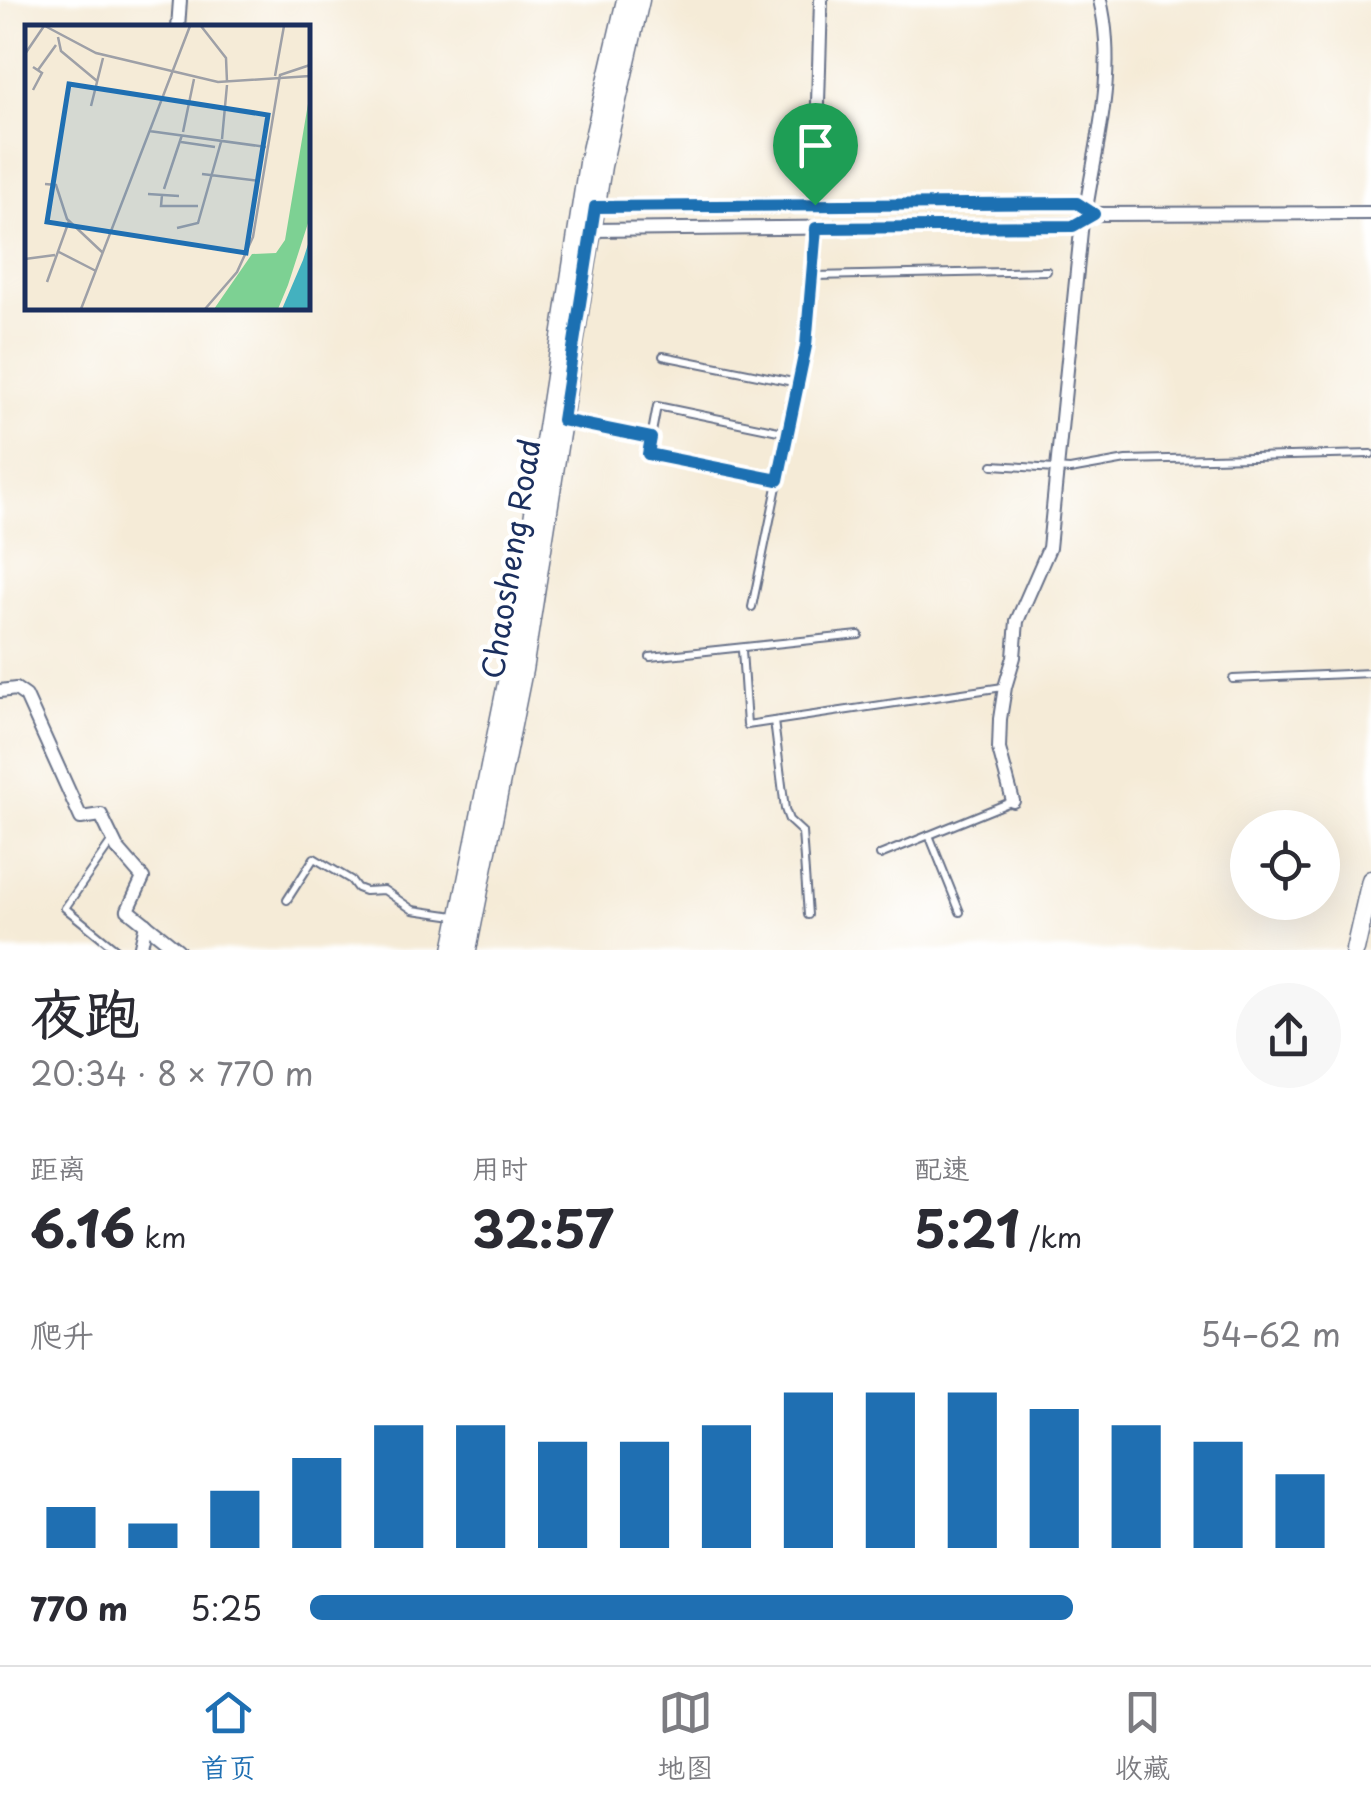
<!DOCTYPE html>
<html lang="zh">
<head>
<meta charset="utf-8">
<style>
	:root { --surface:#fff; --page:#f7f7f7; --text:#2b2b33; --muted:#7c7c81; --line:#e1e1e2; --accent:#1f6fb2 }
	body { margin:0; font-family:"Playpen Sans","LXGW WenKai TC",sans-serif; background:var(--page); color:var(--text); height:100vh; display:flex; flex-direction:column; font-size:38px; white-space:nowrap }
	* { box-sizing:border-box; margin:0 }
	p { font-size:32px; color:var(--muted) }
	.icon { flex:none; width:55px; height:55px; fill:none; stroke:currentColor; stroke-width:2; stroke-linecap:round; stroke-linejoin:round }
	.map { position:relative; height:950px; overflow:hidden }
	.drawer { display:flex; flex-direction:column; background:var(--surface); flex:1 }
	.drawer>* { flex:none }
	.controls { position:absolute; left:1230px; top:810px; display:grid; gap:20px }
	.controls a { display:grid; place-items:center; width:110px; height:110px; border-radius:50%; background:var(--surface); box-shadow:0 10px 40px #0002; font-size:50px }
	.pin { position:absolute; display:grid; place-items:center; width:85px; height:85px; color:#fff; margin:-102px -42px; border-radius:50% 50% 50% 0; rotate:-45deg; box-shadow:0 0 10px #0007 }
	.pin .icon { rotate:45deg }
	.round { display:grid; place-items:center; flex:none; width:105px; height:105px; border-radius:52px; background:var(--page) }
	.summary { display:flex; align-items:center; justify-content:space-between; height:170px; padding:0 30px }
	h1 { font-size:55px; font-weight:700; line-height:75px }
	.metrics { display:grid; grid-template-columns:repeat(3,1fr); gap:15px; height:170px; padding:10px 30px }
	.metrics div { display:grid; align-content:center }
	.metrics b { font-size:50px; font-weight:700 }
	.metrics small { font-size:28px; font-weight:400 }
	.metrics p { font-size:28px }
	.chart { height:280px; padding:20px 30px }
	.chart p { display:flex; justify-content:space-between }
	.chart svg { width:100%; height:180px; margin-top:10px; stroke:var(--accent); stroke-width:6 }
	ul { padding:0 30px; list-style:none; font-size:32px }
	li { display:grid; grid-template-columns:160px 120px 1fr; align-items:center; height:75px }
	li i { height:25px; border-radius:12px; background:var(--accent) }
	.menu { display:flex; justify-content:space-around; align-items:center; height:140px; border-top:2px solid var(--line); background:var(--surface); font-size:28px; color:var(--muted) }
	.menu a { display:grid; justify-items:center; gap:5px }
	.menu .active { color:var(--accent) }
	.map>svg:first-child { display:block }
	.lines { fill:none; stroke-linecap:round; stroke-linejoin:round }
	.lane-casing { stroke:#677188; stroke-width:10 }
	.street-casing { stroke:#677188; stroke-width:16 }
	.secondary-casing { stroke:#677188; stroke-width:21 }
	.lane { stroke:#fff; stroke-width:6 }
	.street { stroke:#fff; stroke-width:12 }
	.secondary { stroke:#fff; stroke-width:18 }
	.route-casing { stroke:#fff; stroke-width:20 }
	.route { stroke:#1f6fb2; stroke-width:12 }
	.labels { text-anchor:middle; stroke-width:9; stroke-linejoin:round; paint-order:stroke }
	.street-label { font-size:30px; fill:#1b2f5e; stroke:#fff }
	.inset-road { fill:none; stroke:#9ea0a7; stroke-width:2.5 }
	.view { fill:#1f6fb2; fill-opacity:0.15; stroke:#1f6fb2; stroke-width:5 }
	.inset-edge { fill:none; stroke:#1b2f5e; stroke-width:5 }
</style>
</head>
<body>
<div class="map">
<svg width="1371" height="950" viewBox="0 0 1371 950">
	<rect width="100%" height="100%" fill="#fff"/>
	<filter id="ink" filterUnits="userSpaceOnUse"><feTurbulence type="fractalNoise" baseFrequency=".01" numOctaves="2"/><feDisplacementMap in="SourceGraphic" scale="20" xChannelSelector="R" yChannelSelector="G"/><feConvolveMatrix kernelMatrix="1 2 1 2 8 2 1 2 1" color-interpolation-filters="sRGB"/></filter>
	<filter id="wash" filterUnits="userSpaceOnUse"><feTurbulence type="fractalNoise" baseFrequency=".0048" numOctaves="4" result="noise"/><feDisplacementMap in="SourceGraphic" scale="40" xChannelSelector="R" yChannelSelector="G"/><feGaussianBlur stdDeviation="2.25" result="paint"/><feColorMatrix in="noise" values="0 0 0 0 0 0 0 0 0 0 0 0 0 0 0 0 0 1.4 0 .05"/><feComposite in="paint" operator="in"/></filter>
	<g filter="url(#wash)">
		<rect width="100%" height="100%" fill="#f5ebd7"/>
	</g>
	<g filter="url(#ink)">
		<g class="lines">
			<defs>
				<g id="lane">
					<path d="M813 276 1047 271"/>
					<path d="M663 356 798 383"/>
					<path d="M564 420 651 438"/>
					<path d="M993 465 1070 470 1126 460 1371 454"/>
					<path d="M778 480 648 454 657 406 788 433"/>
					<path d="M752 607 806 347 815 229"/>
					<path d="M742 650 747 725 1003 687"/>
					<path d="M650 657 859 635"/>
					<path d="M1233 679 1371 673"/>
					<path d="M774 721 785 809 789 820 802 832 808 915"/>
					<path d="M929 835 960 912"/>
					<path d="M112 841 65 908 117 950"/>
					<path d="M880 855 1013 801"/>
					<path d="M287 900 314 858 351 880 357 888 365 891 384 890 413 910 455 916"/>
				</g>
				<g id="street">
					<path d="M178 28 180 0"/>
					<path d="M815 205 821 0"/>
					<path d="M595 207 1077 203 1093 214"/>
					<path d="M1086 209C1097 139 1117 71 1100 0"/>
					<path d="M591 230 1073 225 1093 214 1371 213"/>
					<path d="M0 691 16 689 26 696 81 818 101 815 117 848 143 878 128 910 178 950"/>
					<path d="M1013 801 999 749 1000 719 1005 687 1014 657 1017 621 1049 548 1082 221"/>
					<path d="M140 950 146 924"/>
				</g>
				<g id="secondary">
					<path d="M453 950 510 668 588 163 626 0"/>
					<path d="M467 950 523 670 602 166 640 0"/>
					<path d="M1355 950 1371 880"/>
				</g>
			</defs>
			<use href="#lane" class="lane-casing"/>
			<use href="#street" class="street-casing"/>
			<use href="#secondary" class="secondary-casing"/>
			<use href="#lane" class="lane"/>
			<use href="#street" class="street"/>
			<use href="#secondary" class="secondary"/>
		</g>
	</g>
	<g class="lines" filter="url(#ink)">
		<defs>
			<path id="route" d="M1077 203 1094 214 1073 226 816 228 806 346 778 480 648 454 651 438 562 420 595 207Z"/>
		</defs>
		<use href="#route" class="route-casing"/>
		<use href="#route" class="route"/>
	</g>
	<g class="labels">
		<g class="street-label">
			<text transform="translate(512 559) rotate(-81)" y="10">Chaosheng Road</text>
		</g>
	</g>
	<g transform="translate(25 25)">
		<rect width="285" height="285" fill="#f5ebd7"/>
		<path d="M285 67V192L263 260 253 284H189L227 229 251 228 260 215Z" fill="#7dd193"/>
		<path d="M285 213V284H257L278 235Z" fill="#43b1bf"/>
		<path class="inset-road" d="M20 1 71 28 193 57 285 51M176 1 201 33 202 57M33 12 36 26 72 56M0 29 19 1M13 45 31 20M250 51 259 1M8 65 17 48 8 42M66 81 78 33M124 106 241 122M158 107 169 54M197 114 202 60M156 117 190 122M177 149 235 156M20 159 31 160 42 194 77 227M139 164 157 110M123 169 154 171M137 170 136 181H173M152 203 173 198 196 117M32 226 71 246M0 234 30 230M22 257 44 196M56 284 165 1M180 284 212 247 228 212 255 50 285 40"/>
		<path class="view" d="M44 59 243 90 221 228 22 197Z"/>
		<rect width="285" height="285" class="inset-edge"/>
	</g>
</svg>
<div class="controls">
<a><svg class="icon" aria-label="locate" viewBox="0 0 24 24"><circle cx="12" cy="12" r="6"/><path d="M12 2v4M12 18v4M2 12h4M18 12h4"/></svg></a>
</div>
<div class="pin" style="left:815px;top:205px;background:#1e9e55"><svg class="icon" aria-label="arrive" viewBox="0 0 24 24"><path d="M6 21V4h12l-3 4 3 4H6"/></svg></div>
</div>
<section class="drawer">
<div class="summary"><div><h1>夜跑</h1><p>20:34 · 8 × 770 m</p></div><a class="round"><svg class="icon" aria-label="share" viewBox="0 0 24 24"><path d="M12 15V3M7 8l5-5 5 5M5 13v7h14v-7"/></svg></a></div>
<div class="metrics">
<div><p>距离</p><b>6.16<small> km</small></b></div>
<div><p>用时</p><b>32:57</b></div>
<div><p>配速</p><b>5:21<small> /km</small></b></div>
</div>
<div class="chart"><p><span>爬升</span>54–62 m</p>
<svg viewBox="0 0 160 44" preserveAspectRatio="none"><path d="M5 44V34M15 44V38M25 44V30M35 44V22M45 44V14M55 44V14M65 44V18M75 44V18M85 44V14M95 44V6M105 44V6M115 44V6M125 44V10M135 44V14M145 44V18M155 44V26"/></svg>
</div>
<ul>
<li><b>770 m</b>5:25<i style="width:74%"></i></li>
</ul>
</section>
<nav class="menu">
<a class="active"><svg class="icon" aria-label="home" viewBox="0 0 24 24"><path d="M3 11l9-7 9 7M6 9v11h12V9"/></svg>首页</a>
<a><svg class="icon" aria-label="map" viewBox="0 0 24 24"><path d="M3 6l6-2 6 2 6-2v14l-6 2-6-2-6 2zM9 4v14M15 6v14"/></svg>地图</a>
<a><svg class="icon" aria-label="saved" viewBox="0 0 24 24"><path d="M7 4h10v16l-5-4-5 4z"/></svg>收藏</a>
</nav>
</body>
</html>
